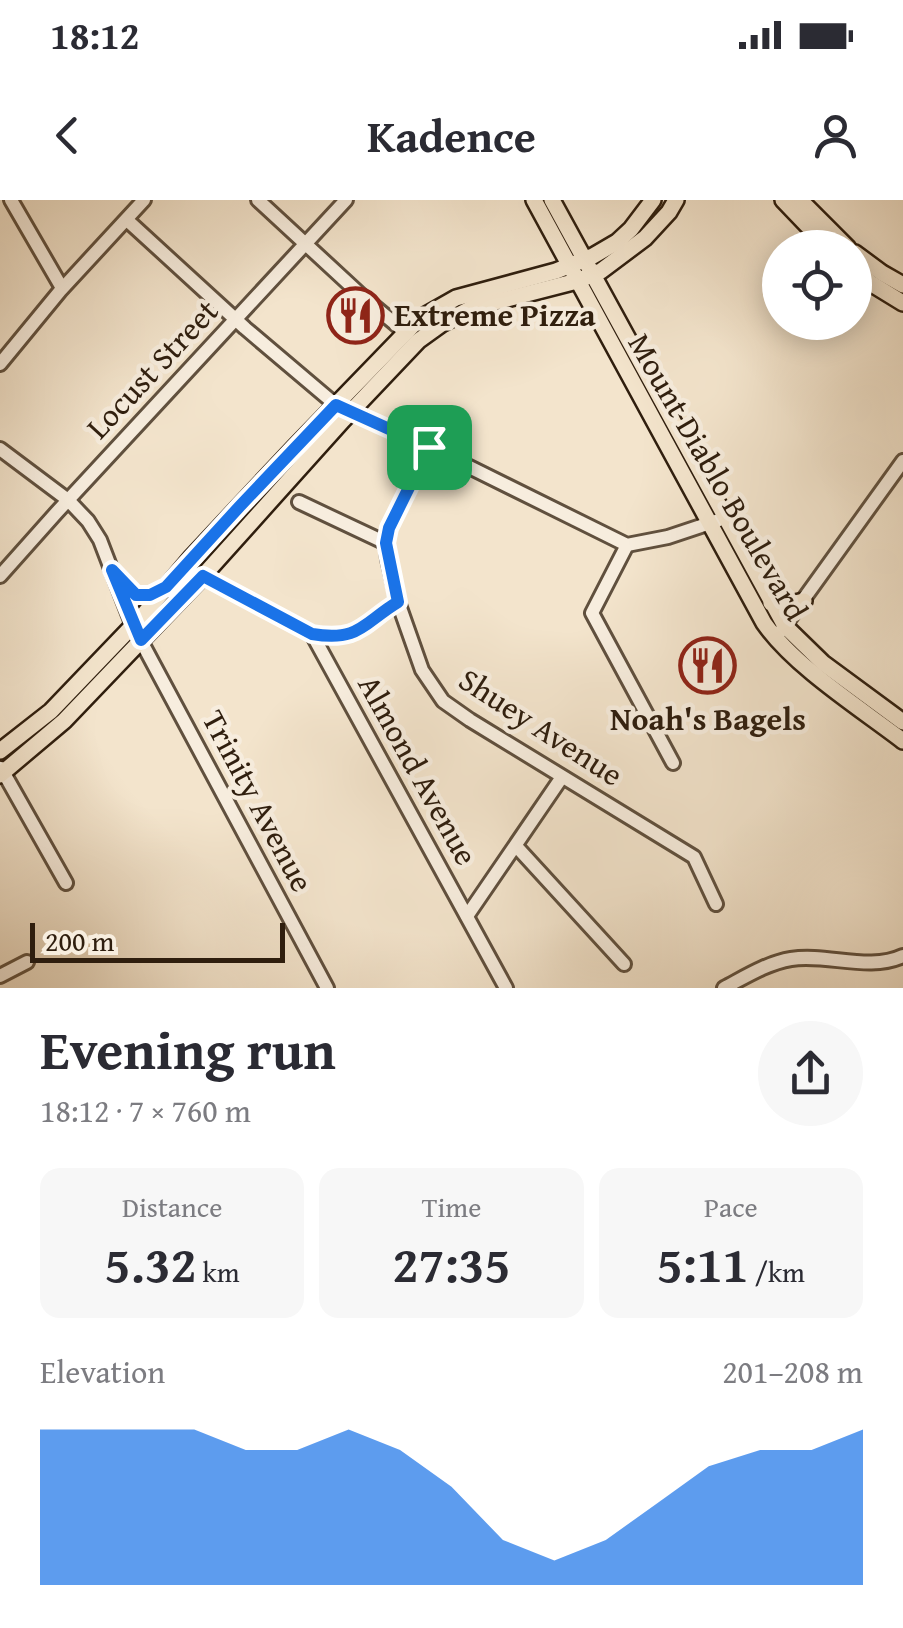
<!DOCTYPE html>
<html lang="en">
<head>
<meta charset="utf-8">
<style>
	:root { --surface:#fff; --page:#f7f7f7; --text:#2b2b33; --muted:#7c7c81; --accent:#1a73e8 }
	body { margin:0; font-family:"Gentium Book Plus",serif; background:var(--page); color:var(--text); height:100vh; display:flex; flex-direction:column; font-size:38px; white-space:nowrap }
	* { box-sizing:border-box; margin:0 }
	p { font-size:32px; color:var(--muted) }
	.icon { flex:none; width:55px; height:55px; fill:none; stroke:currentColor; stroke-width:2; stroke-linecap:round; stroke-linejoin:round }
	.map { position:relative; height:788px; overflow:hidden }
	.sheet { display:flex; flex-direction:column; background:var(--surface); flex:1 }
	.sheet>* { flex:none }
	.buttons { position:absolute; left:762px; top:30px; display:grid; gap:20px }
	.buttons a { display:grid; place-items:center; width:110px; height:110px; border-radius:50%; background:var(--surface); box-shadow:0 5px 25px #0003; font-size:50px }
	.scale { position:absolute; left:30px; bottom:25px; width:255px; box-sizing:border-box; padding-left:10px; border:5px solid #2f1e0e; border-top:0; font-size:28px; line-height:35px; white-space:nowrap; color:#2f1e0e; -webkit-text-stroke:8px #f7edde; paint-order:stroke }
	.pin { position:absolute; display:grid; place-items:center; width:85px; height:85px; color:#fff; margin:-42px; border-radius:20px; box-shadow:0 5px 15px #0006 }
	.round { display:grid; place-items:center; flex:none; width:105px; height:105px; border-radius:52px; background:var(--page) }
	.overview { display:flex; align-items:center; justify-content:space-between; height:170px; padding:0 40px }
	h1 { font-size:55px; font-weight:700; line-height:75px }
	.metrics { display:grid; grid-template-columns:repeat(3,1fr); gap:15px; height:170px; padding:10px 40px }
	.metrics div { display:grid; align-content:center; border-radius:20px; background:var(--page); text-align:center }
	.metrics b { font-size:50px; font-weight:700 }
	.metrics small { font-size:28px; font-weight:400 }
	.metrics p { font-size:28px }
	.chart { height:280px; padding:20px 40px }
	.chart p { display:flex; justify-content:space-between }
	.chart svg { width:100%; height:180px; margin-top:10px; fill:var(--accent); opacity:.7 }
	.status { display:flex; justify-content:space-between; align-items:center; height:70px; padding:0 50px; background:var(--surface); direction:ltr }
	.status svg { height:28px; fill:currentColor }
	header { display:flex; justify-content:space-between; align-items:center; height:130px; padding:0 40px; background:var(--surface); font-size:45px; font-weight:700 }
	.map>svg:first-child { display:block }
	.lines { fill:none; stroke-linecap:round; stroke-linejoin:round }
	.minor-casing { stroke:#60503e; stroke-width:18 }
	.major-casing { stroke:#2f1e0e; stroke-width:20 }
	.minor { stroke:#f7edde; stroke-width:12 }
	.major { stroke:#f3e4cc; stroke-width:15 }
	.route-casing { stroke:#fff; stroke-width:20 }
	.route { stroke:#1a73e8; stroke-width:12 }
	.labels { text-anchor:middle; stroke-width:9; stroke-linejoin:round; paint-order:stroke }
	.poi-label { font-size:32px; font-weight:bold; fill:#2f1e0e; stroke:#f7edde; text-anchor:start }
	.street-label { font-size:32px; fill:#2f1e0e; stroke:#f7edde }
</style>
</head>
<body>
<div class="status"><b>18:12</b><svg viewBox="0 0 49 12"><path d="M0 12V9h3v3zM5 12V6h3v6zM10 12V3h3v9zM15 12V0h3v12zM26 1h20v11H26zM47 4h2v5h-2z"/></svg></div>
<header><svg class="icon" aria-label="back" viewBox="0 0 24 24"><path d="M15 5l-7 7 7 7"/></svg>Kadence<svg class="icon" aria-label="person" viewBox="0 0 24 24"><circle cx="12" cy="8" r="4"/><path d="M4 21q1-7 8-7t8 7"/></svg></header>
<div class="map">
<svg width="903" height="788" viewBox="0 0 903 788">
	<rect width="100%" height="100%" fill="#f3e4cc"/>
	<filter id="stains"><feTurbulence type="fractalNoise" baseFrequency=".002" numOctaves="4"/><feColorMatrix values="0 0 0 0 .2 0 0 0 0 .09 0 0 0 0 .02 0 0 0 .5 -.17"/></filter>
	<radialGradient id="worn" r=".72"><stop offset=".6" stop-color="#630" stop-opacity="0"/><stop offset="1" stop-color="#630" stop-opacity=".3"/></radialGradient>
	<g class="lines">
		<defs>
			<g id="minor">
				<path d="M11 0 62 88"/>
				<path d="M258 0 363 97 405 132"/>
				<path d="M127 20 245 128 336 205 429 247 627 345 668 337 719 320"/>
				<path d="M0 164 60 91 144 0"/>
				<path d="M429 247 389 328 386 343 388 359 398 402 422 470 443 501 470 520 694 657 716 704"/>
				<path d="M0 249 68 300 88 321 100 340 133 426 327 788"/>
				<path d="M299 302 386 343"/>
				<path d="M627 345 592 413 673 563"/>
				<path d="M0 376 57 312 346 0"/>
				<path d="M203 376 312 434 506 788"/>
				<path d="M118 377C135 396 141 401 164 388"/>
				<path d="M780 432 903 261"/>
				<path d="M312 434C360 442 363 423 398 402"/>
				<path d="M1 568 66 683"/>
				<path d="M516 646 624 764"/>
				<path d="M467 716 562 577"/>
				<path d="M0 776 27 762"/>
				<path d="M724 788C745 777 767 763 791 759 827 753 869 772 903 756"/>
			</g>
			<g id="major">
				<path d="M534 0 764 423C795 467 860 508 903 541"/>
				<path d="M552 0 785 426 823 463 903 522"/>
				<path d="M783 0 829 48"/>
				<path d="M800 0 848 48"/>
				<path d="M855 53 882 73 903 85"/>
				<path d="M855 70 872 84 903 103"/>
				<path d="M771 403 780 406 804 401"/>
				<path d="M0 551 51 511 144 414 192 357 294 248 419 119 456 98 556 71 593 56 617 42 631 29 653 0"/>
				<path d="M0 575 64 521 131 451 203 376 343 220 418 141 443 123 472 108 577 81 601 71 645 38 669 12 676 0"/>
			</g>
		</defs>
		<use href="#minor" class="minor-casing"/>
		<use href="#major" class="major-casing"/>
		<use href="#minor" class="minor"/>
		<use href="#major" class="major"/>
	</g>
	<g class="lines">
		<defs>
			<path id="route" d="M336 205 429 247 389 328 386 343 398 402C363 423 360 442 312 434L203 376 141 440 112 370 136 395H150L166 387 240 306Z"/>
		</defs>
		<use href="#route" class="route-casing"/>
		<use href="#route" class="route"/>
	</g>
	<defs>
		<symbol id="restaurant-ring" viewBox="-11 -11 22 22"><circle r="9.5" fill="#f7edde" stroke="#8f2418" stroke-width="1.5"/><path d="M-5-6h1v4h1v-4h1v4h1v-4h1v5L-1.5 .5V6h-2V.5L-5-1ZM5-6V6H3V1.5H1.5Q1.5-4 5-6Z" fill="#8f2418"/></symbol>
	</defs>
	<g fill-rule="evenodd">
		<use href="#restaurant-ring" x="324" y="84" width="63" height="63"/>
		<use href="#restaurant-ring" x="676" y="434" width="63" height="63"/>
	</g>
	<g class="labels">
		<g class="poi-label">
			<text x="394" y="126">Extreme Pizza</text>
			<text x="708" y="530" text-anchor="middle">Noah's Bagels</text>
		</g>
		<g class="street-label">
			<text transform="translate(152 169) rotate(-47)" y="11">Locust Street</text>
			<text transform="translate(718 277) rotate(60)" y="11">Mount Diablo Boulevard</text>
			<text transform="translate(541 527) rotate(33)" y="11">Shuey Avenue</text>
			<text transform="translate(418 570) rotate(61)" y="11">Almond Avenue</text>
			<text transform="translate(258 601) rotate(62)" y="11">Trinity Avenue</text>
		</g>
	</g>
	<rect width="100%" height="100%" filter="url(#stains)"/>
	<rect width="100%" height="100%" fill="url(#worn)"/>
</svg>
<div class="buttons">
<a><svg class="icon" aria-label="locate" viewBox="0 0 24 24"><circle cx="12" cy="12" r="6"/><path d="M12 2v4M12 18v4M2 12h4M18 12h4"/></svg></a>
</div>
<div class="scale">200 m</div>
<div class="pin" style="left:429px;top:247px;background:#1e9e55"><svg class="icon" aria-label="arrive" viewBox="0 0 24 24"><path d="M6 21V4h12l-3 4 3 4H6"/></svg></div>
</div>
<section class="sheet">
<div class="overview"><div><h1>Evening run</h1><p>18:12 · 7 × 760 m</p></div><a class="round"><svg class="icon" aria-label="share" viewBox="0 0 24 24"><path d="M12 15V3M7 8l5-5 5 5M5 13v7h14v-7"/></svg></a></div>
<div class="metrics">
<div><p>Distance</p><b>5.32<small> km</small></b></div>
<div><p>Time</p><b>27:35</b></div>
<div><p>Pace</p><b>5:11<small> /km</small></b></div>
</div>
<div class="chart"><p><span>Elevation</span>201–208 m</p>
<svg viewBox="0 0 160 44" preserveAspectRatio="none"><path d="M0 44V6L10 6L20 6L30 6L40 11L50 11L60 6L70 11L80 20L90 33L100 38L110 33L120 24L130 15L140 11L150 11L160 6V44z"/></svg>
</div>
</section>
</body>
</html>
